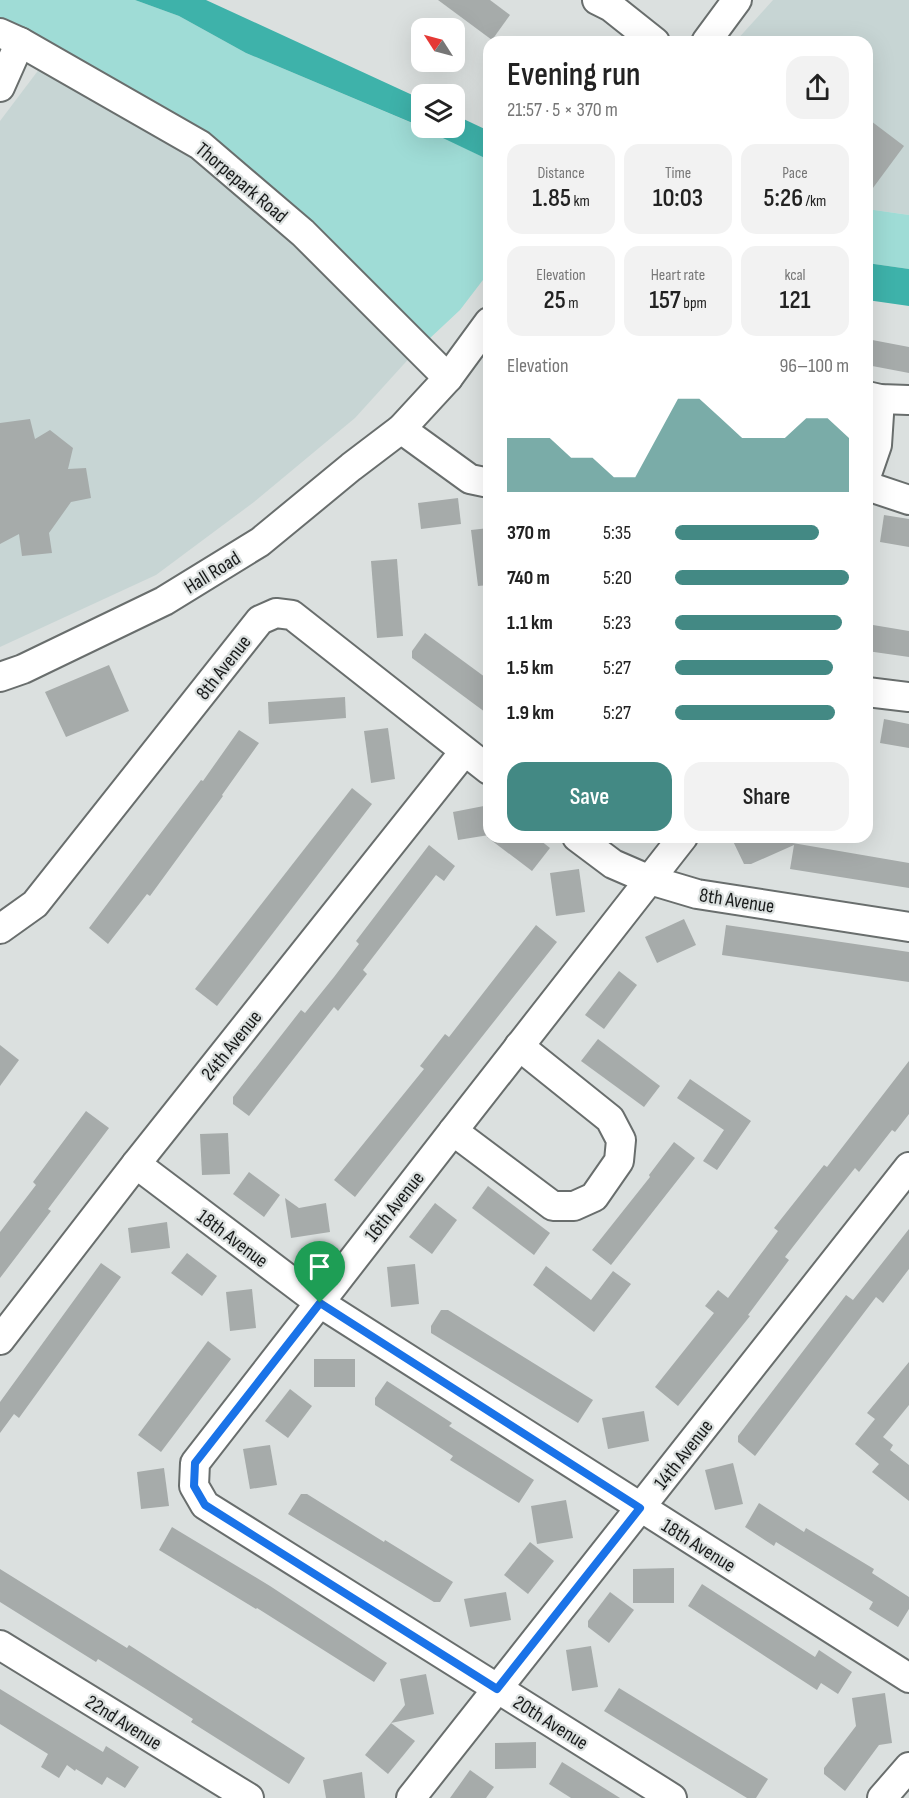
<!DOCTYPE html>
<html lang="en">
<head>
<meta charset="utf-8">
<style>
	:root { --surface:#fff; --page:#f2f2f2; --text:#222; --muted:#767676; --accent:#438984 }
	body { margin:0; font-family:"Sofia Sans Condensed",sans-serif; background:var(--page); color:var(--text); height:100vh; display:flex; flex-direction:column; font-size:22px; white-space:nowrap }
	* { box-sizing:border-box; margin:0 }
	p { font-size:20px; color:var(--muted) }
	.icon { flex:none; width:33px; height:33px; fill:none; stroke:currentColor; stroke-width:2; stroke-linecap:round; stroke-linejoin:round }
	.map { position:relative; flex:1; overflow:hidden }
	.side { position:absolute; left:483px; top:36px; width:390px; height:807px; display:flex; flex-direction:column; background:var(--surface); border-radius:18px; box-shadow:0 6px 24px #0002 }
	.side>* { flex:none }
	.needle { width:39px; rotate:306deg }
	.tools { position:absolute; left:411px; top:18px; display:grid; gap:12px }
	.tools a { display:grid; place-items:center; width:54px; height:54px; border-radius:12px; background:var(--surface); box-shadow:0 6px 24px #0002; font-size:30px }
	.pin { position:absolute; display:grid; place-items:center; width:51px; height:51px; color:#fff; margin:-62px -26px; border-radius:50% 50% 50% 0; rotate:-45deg; box-shadow:0 0 6px #0007 }
	.pin .icon { rotate:45deg }
	.round { display:grid; place-items:center; flex:none; width:63px; height:63px; border-radius:18px; background:var(--page) }
	.overview { display:flex; align-items:center; justify-content:space-between; height:102px; padding:0 24px }
	h1 { font-size:33px; font-weight:600; line-height:45px }
	.stats { display:grid; grid-template-columns:repeat(3,1fr); gap:9px; height:102px; padding:6px 24px }
	.stats div { display:grid; align-content:center; border-radius:15px; background:var(--page); text-align:center }
	.stats b { font-size:26px; font-weight:600 }
	.stats small { font-size:16px; font-weight:400 }
	.stats p { font-size:16px }
	.chart { height:168px; padding:12px 24px }
	.chart p { display:flex; justify-content:space-between }
	.chart svg { width:100%; height:108px; margin-top:6px; fill:var(--accent); opacity:.7 }
	.cta { display:flex; gap:12px; margin-top:auto; padding:12px 24px }
	.cta a { flex:1; height:69px; border-radius:18px; background:var(--accent); color:#fff; font-size:24px; font-weight:600; line-height:69px; text-align:center }
	.cta a+a { background:var(--page); color:var(--text) }
	ul { padding:0 24px; list-style:none; font-size:20px }
	li { display:grid; grid-template-columns:96px 72px 1fr; align-items:center; height:45px }
	li i { height:15px; border-radius:8px; background:var(--accent) }
	.map>svg:first-child { display:block }
	.built { fill:#c7d5d4 }
	.green { fill:#9fdcd6 }
	.water { fill:#3eb2aa }
	.building { fill:#a6abaa }
	.lines { fill:none; stroke-linecap:round; stroke-linejoin:round }
	.minor-casing { stroke:#696e6d; stroke-width:32 }
	.minor { stroke:#fff; stroke-width:28 }
	.route-casing { stroke:#fff; stroke-width:12 }
	.route { stroke:#1a73e8; stroke-width:8 }
	.labels { text-anchor:middle; stroke-width:4.5; stroke-linejoin:round; paint-order:stroke }
	.street-label { font-size:20px; fill:#191b1b; stroke:#dbe0df }
</style>
</head>
<body>
<div class="map">
<svg width="909" height="1798" viewBox="0 0 909 1798">
	<rect width="100%" height="100%" fill="#dbe0df"/>
	<g class="built">
		<path d="M773 0H909V215L867 209V42H735Z"/>
		<path d="M43 64 194 158 288 239 413 354 355 418 254 502 156 575 0 647V121Z"/>
	</g>
	<g class="green">
		<path d="M0 0H135L179 16 246 53 431 131 489 160V272L460 310 413 354 288 239 194 158 0 43Z"/>
		<path d="M867 209 909 215V269L867 263Z"/>
	</g>
	<g class="water">
		<path d="M135 0H206L421 99 422 127 246 53 179 16Z"/>
		<path d="M455 115 489 131V160L422 128H454Z"/>
		<path d="M867 263 909 269V306L867 300Z"/>
	</g>
	<g class="building">
		<path d="M438 0H490L510 15 492 40Z"/>
		<path d="M867 118 904 146 867 196Z"/>
		<path d="M867 339 909 347V373L867 365Z"/>
		<path d="M30 419 35 439 50 430 73 448 68 469 86 468 91 498 71 502 49 533 52 553 22 556 19 534 0 544V423Z"/>
		<path d="M458 498 461 524 421 529 418 503Z"/>
		<path d="M884 515 909 519V547L880 542Z"/>
		<path d="M489 528V585L478 586 471 530Z"/>
		<path d="M397 559 403 636 377 638 371 561Z"/>
		<path d="M867 624 909 631V657L867 651Z"/>
		<path d="M425 633 489 680V715L412 658V651Z"/>
		<path d="M109 665 129 711 66 737 45 692Z"/>
		<path d="M345 697 346 718 269 724 268 702Z"/>
		<path d="M884 719 909 724V748L880 743Z"/>
		<path d="M388 728 395 779 371 783 364 731Z"/>
		<path d="M239 730 259 743 222 795 223 796 150 896 147 894 108 944 89 928 201 780 203 781Z"/>
		<path d="M352 788 372 804 217 1006 195 989Z"/>
		<path d="M489 805V835L458 840 453 812Z"/>
		<path d="M487 837H536L550 848 532 871Z"/>
		<path d="M731 837H758L909 863V888L790 869 794 845 751 864H744Z"/>
		<path d="M429 845 455 866 444 881 436 875 363 970 367 974 338 1011 334 1007 249 1116 233 1104V1097L301 1010 305 1013 334 977 359 944 356 941Z"/>
		<path d="M579 869 585 912 556 916 550 873Z"/>
		<path d="M684 919 696 945 657 963 645 937Z"/>
		<path d="M536 925 557 942 355 1197 334 1180 424 1069 420 1066 445 1034 449 1037Z"/>
		<path d="M726 925 909 952V982L722 955Z"/>
		<path d="M619 971 637 985 604 1029 585 1015Z"/>
		<path d="M598 1039 660 1086 644 1107 581 1061Z"/>
		<path d="M0 1045 19 1060 0 1086Z"/>
		<path d="M909 1061V1114L895 1132 892 1130 859 1172 855 1168 820 1212 785 1257 789 1260 748 1315 750 1316 678 1406 655 1387 714 1313 705 1306 718 1290 728 1298 778 1231 774 1228 824 1165 827 1167Z"/>
		<path d="M690 1079 751 1121 717 1170 703 1161 724 1130 677 1098Z"/>
		<path d="M86 1111 109 1128 48 1209 51 1211 0 1278V1232L36 1185 33 1182Z"/>
		<path d="M228 1133 230 1174 202 1175 200 1134Z"/>
		<path d="M674 1142 695 1158 611 1265 592 1250 650 1177 649 1175Z"/>
		<path d="M249 1172 280 1195 264 1217 233 1194Z"/>
		<path d="M488 1186 550 1233 534 1255 472 1208Z"/>
		<path d="M285 1198 299 1208 326 1203 330 1232 291 1238Z"/>
		<path d="M435 1203 457 1220 432 1254 409 1237Z"/>
		<path d="M167 1222 170 1248 131 1253 128 1228Z"/>
		<path d="M909 1229V1269L883 1303 876 1297 755 1456 738 1442V1436L846 1295 853 1300Z"/>
		<path d="M187 1253 217 1276 202 1296 171 1273Z"/>
		<path d="M101 1263 121 1277 19 1418 14 1414 0 1433V1402Z"/>
		<path d="M415 1264 419 1304 391 1307 387 1267Z"/>
		<path d="M546 1266 591 1300 613 1271 631 1284 594 1332 533 1285Z"/>
		<path d="M252 1289 256 1328 230 1331 226 1292Z"/>
		<path d="M441 1310H448L593 1400 578 1423 431 1333V1326Z"/>
		<path d="M208 1341 231 1359 161 1452 138 1435Z"/>
		<rect x="314" y="1359" width="41" height="28"/>
		<path d="M909 1362V1405L883 1437 893 1445 890 1450 909 1465V1501L872 1472 879 1464 855 1444 875 1419 867 1413Z"/>
		<path d="M387 1381 452 1423 449 1426 534 1480 519 1503 450 1460 453 1456 375 1405V1398Z"/>
		<path d="M290 1389 312 1406 288 1438 265 1421Z"/>
		<path d="M644 1411 649 1441 608 1449 602 1418Z"/>
		<path d="M270 1445 277 1485 250 1489 243 1449Z"/>
		<path d="M733 1463 743 1504 715 1510 705 1470Z"/>
		<path d="M164 1468 169 1506 141 1509 137 1472Z"/>
		<path d="M301 1494H307L384 1542 385 1540 453 1582 440 1602H434L288 1514Z"/>
		<path d="M566 1500 573 1538 537 1544 531 1506Z"/>
		<path d="M759 1503 804 1532 806 1528 874 1569 872 1573 909 1597V1609L898 1627 869 1609 873 1602 776 1542 774 1546 745 1527Z"/>
		<path d="M172 1527 270 1586 387 1663 374 1682 257 1608 256 1609 159 1550Z"/>
		<path d="M530 1542 554 1561 528 1594 504 1575Z"/>
		<path d="M674 1568V1603H633V1569Z"/>
		<path d="M0 1569 127 1648 129 1645 305 1758 289 1784 191 1722 193 1719 146 1689 98 1659 96 1662 0 1602Z"/>
		<path d="M702 1584 815 1657 819 1650 852 1672 838 1694 821 1683 817 1690 688 1606Z"/>
		<path d="M506 1592 511 1620 470 1627 464 1599Z"/>
		<path d="M610 1592 634 1610 609 1643 588 1627V1621Z"/>
		<path d="M591 1646 598 1687 572 1691 566 1650Z"/>
		<path d="M426 1674 434 1714 391 1723 405 1705 400 1679Z"/>
		<path d="M619 1688 768 1779 756 1798H747L604 1711Z"/>
		<path d="M0 1689 103 1752 106 1746 139 1767 125 1788 107 1777 102 1785 76 1769 75 1771 67 1765 59 1778 41 1767 48 1754 0 1724Z"/>
		<path d="M885 1693 892 1743 879 1745 845 1791 824 1774V1768L856 1726 852 1698Z"/>
		<path d="M391 1723 415 1741 388 1774 365 1755Z"/>
		<path d="M536 1742V1768L495 1769V1743Z"/>
		<path d="M562 1762 596 1783 620 1798H571L549 1784Z"/>
		<path d="M470 1770 494 1787 486 1798H450Z"/>
		<path d="M362 1772 365 1798H326L323 1780Z"/>
	</g>
	<g class="lines">
		<defs>
			<g id="minor">
				<path d="M597 0 611 7 655 42"/>
				<path d="M0 33 20 42 200 145 303 233 448 378"/>
				<path d="M706 42 737 0"/>
				<path d="M0 87 20 42"/>
				<path d="M867 396 880 399 908 400"/>
				<path d="M401 429 470 479 489 483"/>
				<path d="M867 474 877 445 880 399"/>
				<path d="M867 486 909 500"/>
				<path d="M0 677 23 669 164 601 260 542 351 467 401 429 448 378 489 322"/>
				<path d="M867 692 909 697"/>
				<path d="M577 837 613 864 650 880 697 894 909 927"/>
				<path d="M0 929 35 904 260 620 276 613 292 615 489 770"/>
				<path d="M453 1131 553 1206H574L594 1197 619 1161 621 1140 610 1119 519 1046"/>
				<path d="M136 1164 320 1303 909 1678"/>
				<path d="M0 1340 136 1164 464 752"/>
				<path d="M0 1645 249 1798"/>
				<path d="M411 1798 909 1167"/>
				<path d="M672 1798 205 1505 194 1486 195 1463 453 1131 683 837"/>
				<path d="M882 1798 909 1767"/>
			</g>
		</defs>
		<use href="#minor" class="minor-casing"/>
		<use href="#minor" class="minor"/>
	</g>
	<g class="lines">
		<defs>
			<path id="route" d="M320 1303 640 1508 497 1689 205 1505 194 1486 195 1463Z"/>
		</defs>
		<use href="#route" class="route-casing"/>
		<use href="#route" class="route"/>
	</g>
	<g class="labels">
		<g class="street-label">
			<text transform="translate(242 182) rotate(40)" y="7">Thorpepark Road</text>
			<text transform="translate(212 572) rotate(-32)" y="7">Hall Road</text>
			<text transform="translate(223 667) rotate(-52)" y="7">8th Avenue</text>
			<text transform="translate(737 900) rotate(9)" y="7">8th Avenue</text>
			<text transform="translate(231 1045) rotate(-51)" y="7">24th Avenue</text>
			<text transform="translate(394 1206) rotate(-52)" y="7">16th Avenue</text>
			<text transform="translate(233 1238) rotate(37)" y="7">18th Avenue</text>
			<text transform="translate(683 1454) rotate(-52)" y="7">14th Avenue</text>
			<text transform="translate(699 1545) rotate(32)" y="7">18th Avenue</text>
			<text transform="translate(124 1722) rotate(32)" y="7">22nd Avenue</text>
			<text transform="translate(551 1722) rotate(32)" y="7">20th Avenue</text>
		</g>
	</g>
</svg>
<div class="tools">
<a><svg class="needle" viewBox="-14 -14 28 28"><path d="M0-13l5 13h-10z" fill="#e53935"/><path d="M0 13l5-13h-10z" fill="#767676"/></svg></a>
<a><svg class="icon" aria-label="layers" viewBox="0 0 24 24"><path d="M12 4l9 5-9 5-9-5zM3 14l9 5 9-5"/></svg></a>
</div>
<div class="pin" style="left:320px;top:1303px;background:#1e9e55"><svg class="icon" aria-label="arrive" viewBox="0 0 24 24"><path d="M6 21V4h12l-3 4 3 4H6"/></svg></div>
<section class="side">
<div class="overview"><div><h1>Evening run</h1><p>21:57 · 5 × 370 m</p></div><a class="round"><svg class="icon" aria-label="share" viewBox="0 0 24 24"><path d="M12 15V3M7 8l5-5 5 5M5 13v7h14v-7"/></svg></a></div>
<div class="stats">
<div><p>Distance</p><b>1.85<small> km</small></b></div>
<div><p>Time</p><b>10:03</b></div>
<div><p>Pace</p><b>5:26<small> /km</small></b></div>
</div>
<div class="stats">
<div><p>Elevation</p><b>25<small> m</small></b></div>
<div><p>Heart rate</p><b>157<small> bpm</small></b></div>
<div><p>kcal</p><b>121</b></div>
</div>
<div class="chart"><p><span>Elevation</span>96–100 m</p>
<svg viewBox="0 0 160 44" preserveAspectRatio="none"><path d="M0 44V22L10 22L20 22L30 30L40 30L50 38L60 38L70 22L80 6L90 6L100 14L110 22L120 22L130 22L140 14L150 14L160 22V44z"/></svg>
</div>
<ul>
<li><b>370 m</b>5:35<i style="width:83%"></i></li>
<li><b>740 m</b>5:20<i style="width:100%"></i></li>
<li><b>1.1 km</b>5:23<i style="width:96%"></i></li>
<li><b>1.5 km</b>5:27<i style="width:91%"></i></li>
<li><b>1.9 km</b>5:27<i style="width:92%"></i></li>
</ul>
<div class="cta"><a>Save</a><a>Share</a></div>
</section>
</div>
</body>
</html>
